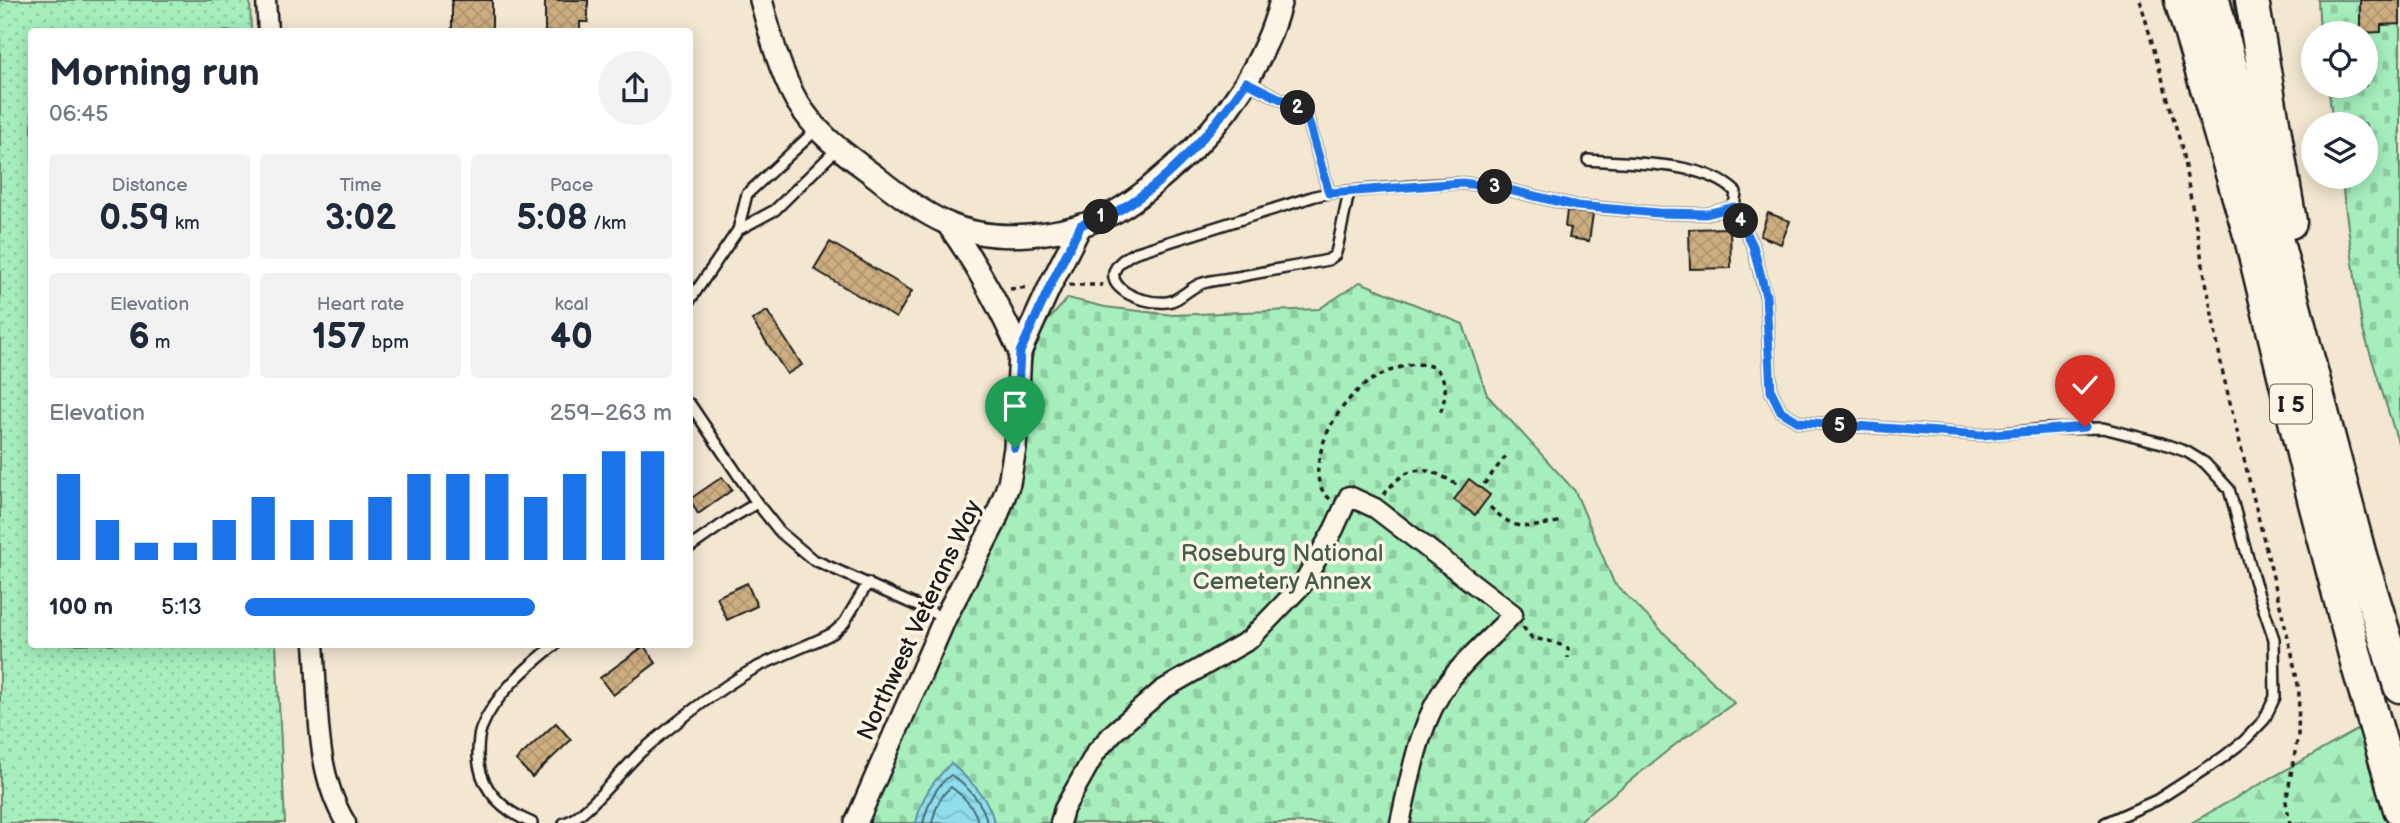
<!DOCTYPE html>
<html lang="en">
<head>
<meta charset="utf-8">
<style>
	:root { --surface:#fff; --page:#f2f2f3; --text:#1f2937; --muted:#747a83; --accent:#1a73e8 }
	body { margin:0; font-family:"Balsamiq Sans",sans-serif; background:var(--page); color:var(--text); height:100vh; display:flex; flex-direction:column; font-size:26px; white-space:nowrap }
	* { box-sizing:border-box; margin:0 }
	p { font-size:23px; color:var(--muted) }
	.icon { flex:none; width:38px; height:38px; fill:none; stroke:currentColor; stroke-width:2; stroke-linecap:round; stroke-linejoin:round }
	.map { position:relative; flex:1; overflow:hidden }
	.panel { position:absolute; left:28px; top:28px; width:665px; height:620px; display:flex; flex-direction:column; background:var(--surface); border-radius:7px; box-shadow:0 4px 18px #0003 }
	.panel>* { flex:none }
	.buttons { position:absolute; left:2301px; top:21px; display:grid; gap:14px }
	.buttons a { display:grid; place-items:center; width:77px; height:77px; border-radius:50%; background:var(--surface); box-shadow:0 4px 18px #0003; font-size:35px }
	.pin { position:absolute; display:grid; place-items:center; width:60px; height:60px; color:#fff; margin:-72px -30px; border-radius:50% 50% 50% 0; rotate:-45deg; box-shadow:0 0 7px #0007 }
	.pin .icon { rotate:45deg }
	.km { position:absolute; width:35px; height:35px; margin:-18px; border-radius:50%; background:#222; color:#fff; font-size:19px; line-height:35px; text-align:center }
	.round { display:grid; place-items:center; flex:none; width:74px; height:74px; border-radius:37px; background:var(--page) }
	.headline { display:flex; align-items:center; justify-content:space-between; height:119px; padding:0 21px }
	h1 { font-size:38px; font-weight:700; line-height:52px }
	.stats { display:grid; grid-template-columns:repeat(3,1fr); gap:10px; height:119px; padding:7px 21px }
	.stats div { display:grid; align-content:center; border-radius:7px; background:var(--page); text-align:center }
	.stats b { font-size:35px; font-weight:700 }
	.stats small { font-size:19px; font-weight:400 }
	.stats p { font-size:19px }
	.chart { height:196px; padding:14px 21px }
	.chart p { display:flex; justify-content:space-between }
	.chart svg { width:100%; height:126px; margin-top:7px; stroke:var(--accent); stroke-width:6 }
	ul { padding:0 21px; list-style:none; font-size:23px }
	li { display:grid; grid-template-columns:112px 84px 1fr; align-items:center; height:52px }
	li i { height:18px; border-radius:9px; background:var(--accent) }
	.map>svg:first-child { display:block }
	.grass { fill:url(#grass-dots); stroke:#61866c; stroke-width:2 }
	.forest { fill:url(#forest-firs); stroke:#61866c; stroke-width:2 }
	.cemetery { fill:url(#cemetery-stones); stroke:#61866c; stroke-width:2 }
	.water { fill:url(#water-waves); stroke:#619099; stroke-width:2 }
	.lines { fill:none; stroke-linecap:round; stroke-linejoin:round }
	.shore { stroke:#4a6970; stroke-width:2 }
	.building { fill:url(#building-cross-hatch); stroke:#1c1c1c; stroke-width:2 }
	.service-casing { stroke:#1c1c1c; stroke-width:14 }
	.minor-casing { stroke:#1c1c1c; stroke-width:23 }
	.tertiary-casing { stroke:#1c1c1c; stroke-width:26 }
	.motorway-casing { stroke:#1c1c1c; stroke-width:37 }
	.path { stroke:#1c1c1c; stroke-width:3.5; stroke-dasharray:5 5; stroke-linecap:butt }
	.service { stroke:#fcf5e5; stroke-width:9 }
	.minor { stroke:#fcf5e5; stroke-width:18 }
	.tertiary { stroke:#fcf5e5; stroke-width:21 }
	.motorway { stroke:#fcf5e5; stroke-width:32 }
	.route-casing { stroke:#fff; stroke-width:14 }
	.route { stroke:#1a73e8; stroke-width:9 }
	.labels { text-anchor:middle; stroke-width:7; stroke-linejoin:round; paint-order:stroke }
	.shield { fill:#fcf5e5; stroke:#5f5d58; stroke-width:2 }
	.shield-label { font-size:23px; font-weight:bold; fill:#1c1c1c }
	.park-label { font-size:24px; fill:#455b4c; stroke:#fcf5e5 }
	.street-label { font-size:24px; fill:#1c1c1c; stroke:#fcf5e5 }
</style>
</head>
<body>
<div class="map">
<svg width="2400" height="823" viewBox="0 0 2400 823">
	<defs>
		<pattern id="grass-dots" width="8" height="8" patternUnits="userSpaceOnUse" patternTransform="scale(1.75)"><rect width="8" height="8" fill="#a6efbd"/><path d="M2 2h.1M6 6h.1" fill="none" stroke="#8ecca2" stroke-width="1.8" stroke-linecap="round"/></pattern>
		<pattern id="forest-firs" width="22" height="20" patternUnits="userSpaceOnUse" patternTransform="scale(1.75)"><rect width="22" height="20" fill="#a6efbd"/><path d="M5 1l3.5 6h-7zM16 11l3.5 6h-7z" fill="#8ecca2"/></pattern>
		<pattern id="cemetery-stones" width="16" height="16" patternUnits="userSpaceOnUse" patternTransform="scale(1.75)"><rect width="16" height="16" fill="#a6efbd"/><path d="M2 7V4a2 2 0 0 1 4 0v3zM10 15v-3a2 2 0 0 1 4 0v3z" fill="#8ecca2"/></pattern>
		<pattern id="water-waves" width="16" height="10" patternUnits="userSpaceOnUse" patternTransform="scale(1.75)"><rect width="16" height="10" fill="#8fdded"/><path d="M0 5q4-4 8 0t8 0" fill="none" stroke="#7bbdcb"/></pattern>
		<pattern id="building-cross-hatch" width="8" height="8" patternUnits="userSpaceOnUse" patternTransform="scale(1.75)"><rect width="8" height="8" fill="#cdae81"/><path d="M0 0l8 8M0 8l8-8" fill="none" stroke="#af956f"/></pattern>
	</defs>
	<rect width="100%" height="100%" fill="#f3e7d1"/>
	<filter id="ink" filterUnits="userSpaceOnUse"><feTurbulence type="fractalNoise" baseFrequency=".0143" numOctaves="2"/><feDisplacementMap in="SourceGraphic" scale="14" xChannelSelector="R" yChannelSelector="G"/><feConvolveMatrix kernelMatrix="1 2 1 2 8 2 1 2 1" color-interpolation-filters="sRGB"/></filter>
	<g filter="url(#ink)">
		<path class="grass" d="M0 0H250L251 31 32 32V644H276L285 823H0Z"/>
		<path class="forest" d="M2375 720 2400 823H2191Z"/>
		<g class="cemetery">
			<path d="M2318 0H2400V449L2362 327 2341 177H2366V124H2333L2328 86H2366V33H2320Z"/>
			<path d="M1360 282 1463 324 1487 395 1575 491 1614 583 1734 703 1676 744 1577 823H857L1015 448 1037 333 1068 298 1105 307 1173 315 1319 309Z"/>
		</g>
		<path class="water" d="M951 763C969 781 990 797 994 823H916C922 795 932 783 951 763Z"/>
		<g class="lines">
			<g class="shore">
				<path d="M923 823C928 804 935 786 951 775 967 786 984 803 987 823"/>
				<path d="M932 823C935 809 940 795 951 787 963 796 976 808 978 823"/>
			</g>
		</g>
		<g class="building">
			<path d="M452 0H492V32L452 30Z"/>
			<path d="M545 0H588V22H580V32H545Z"/>
			<path d="M2360 0H2400V24L2381 25V32L2360 33Z"/>
			<path d="M1567 211 1593 214 1589 241 1569 238 1571 228 1565 227Z"/>
			<path d="M1768 213 1790 221 1781 244 1760 236Z"/>
			<path d="M1730 228 1731 268 1690 269 1689 229Z"/>
			<path d="M830 242 912 291 896 318 814 269Z"/>
			<path d="M767 311 802 365 787 374 752 320Z"/>
			<path d="M722 477 732 490 698 514 690 499Z"/>
			<path d="M1469 479 1490 495 1475 515 1454 500Z"/>
			<path d="M747 583 757 606 727 620 717 597Z"/>
			<path d="M644 646 656 663 613 695 600 678Z"/>
			<path d="M556 723 571 740 532 777 516 760Z"/>
		</g>
		<g class="lines">
			<defs>
				<g id="service">
					<path d="M1246 82 1295 106 1307 116 1329 193"/>
					<path d="M1349 192 1337 249 1335 255 1328 260C1298 266 1267 271 1237 277 1225 279 1211 280 1200 284 1188 289 1179 301 1167 302 1134 305 1086 278 1134 253L1315 196 1329 193 1425 185 1462 183 1496 187 1577 206 1658 213 1706 214 1734 207 1736 192C1703 160 1632 164 1588 160"/>
					<path d="M1734 207 1753 246 1766 297 1771 391 1781 411 1799 422 1981 435 2047 429 2103 428 2162 443 2187 452 2205 463 2229 489 2254 580 2274 639 2275 697 2264 720 2244 741 2222 758 2157 800 2105 823"/>
					<path d="M738 230 775 210 838 148"/>
					<path d="M690 300 738 230 747 194 816 130"/>
					<path d="M690 404 757 503"/>
					<path d="M690 547 730 519 757 503 780 532 812 559 944 618"/>
					<path d="M532 823C502 810 480 790 478 756 478 747 478 737 481 729 494 695 528 666 556 644"/>
					<path d="M564 823C585 818 623 768 642 751 676 722 711 694 750 671 777 656 806 647 833 633L844 623 868 583"/>
				</g>
				<g id="minor">
					<path d="M266 0 268 32"/>
					<path d="M314 644C319 703 314 771 346 823"/>
					<path d="M1060 823 1064 809 1096 752 1114 732 1162 690 1249 640 1302 585 1334 529 1349 496 1375 508 1513 614C1492 637 1468 656 1449 681 1419 722 1411 774 1400 823"/>
				</g>
				<g id="tertiary">
					<path d="M761 0C770 33 779 70 796 100 817 135 843 152 875 176 896 193 921 212 946 223 995 245 1063 236 1111 214 1135 202 1157 181 1178 163 1226 121 1265 63 1281 0"/>
					<path d="M947 223C977 264 999 306 1020 352L1050 286 1081 225"/>
					<path d="M856 823 945 618 994 524 1009 483 1015 448 1020 352"/>
				</g>
				<g id="motorway">
					<path d="M2181 0 2251 238 2315 503 2358 666 2400 809"/>
					<path d="M2213 0 2360 556 2400 686"/>
					<path d="M2252 0 2290 222"/>
				</g>
			</defs>
			<use href="#service" class="service-casing"/>
			<use href="#minor" class="minor-casing"/>
			<use href="#tertiary" class="tertiary-casing"/>
			<use href="#motorway" class="motorway-casing"/>
			<g class="path">
				<path d="M2140 0 2181 145 2223 374 2292 654 2299 690 2298 736 2286 802 2290 823"/>
				<path d="M1069 285H1103"/>
				<path d="M1010 289 1030 287"/>
				<path d="M1484 484 1506 456"/>
				<path d="M1384 495C1407 462 1428 465 1458 486"/>
				<path d="M1330 499C1318 489 1316 475 1319 460 1324 431 1341 404 1363 386 1382 371 1439 345 1445 387 1446 395 1443 405 1440 413"/>
				<path d="M1490 507C1518 534 1528 527 1563 521"/>
				<path d="M1523 627 1532 638 1553 642 1568 648V658"/>
			</g>
			<use href="#service" class="service"/>
			<use href="#minor" class="minor"/>
			<use href="#tertiary" class="tertiary"/>
			<use href="#motorway" class="motorway"/>
		</g>
	</g>
	<g class="lines" filter="url(#ink)">
		<defs>
			<path id="route" d="M1015 448 1020 352 1050 286 1081 225C1091 221 1102 218 1112 214 1164 187 1214 129 1246 82L1295 106 1307 116 1329 193 1462 183 1496 187 1577 206 1658 213 1706 214 1734 207 1753 246 1766 296 1771 391 1781 411 1799 422 1981 435 2085 427"/>
		</defs>
		<use href="#route" class="route-casing"/>
		<use href="#route" class="route"/>
	</g>
	<g class="labels">
		<rect class="shield" x="2270" y="384.5" width="42" height="39" rx="5"/>
		<g class="shield-label">
			<text x="2291" y="412">I 5</text>
		</g>
		<g class="park-label">
			<text x="1282" y="561">Roseburg National<tspan x="1282" dy="28">Cemetery Annex</tspan></text>
		</g>
		<g class="street-label">
			<text transform="translate(919 620) rotate(-65)" y="8">Northwest Veterans Way</text>
		</g>
	</g>
</svg>
<div class="buttons">
<a><svg class="icon" aria-label="locate" viewBox="0 0 24 24"><circle cx="12" cy="12" r="6"/><path d="M12 2v4M12 18v4M2 12h4M18 12h4"/></svg></a>
<a><svg class="icon" aria-label="layers" viewBox="0 0 24 24"><path d="M12 4l9 5-9 5-9-5zM3 14l9 5 9-5"/></svg></a>
</div>
<div class="pin" style="left:1015px;top:448px;background:#1e9e55"><svg class="icon" aria-label="arrive" viewBox="0 0 24 24"><path d="M6 21V4h12l-3 4 3 4H6"/></svg></div>
<div class="pin" style="left:2085px;top:427px;background:#d93025"><svg class="icon" aria-label="check" viewBox="0 0 24 24"><path d="M5 12l5 5 9-10"/></svg></div>
<b class="km" style="left:1101px;top:217px">1</b>
<b class="km" style="left:1298px;top:108px">2</b>
<b class="km" style="left:1495px;top:187px">3</b>
<b class="km" style="left:1741px;top:221px">4</b>
<b class="km" style="left:1840px;top:426px">5</b>
<section class="panel">
<div class="headline"><div><h1>Morning run</h1><p>06:45</p></div><a class="round"><svg class="icon" aria-label="share" viewBox="0 0 24 24"><path d="M12 15V3M7 8l5-5 5 5M5 13v7h14v-7"/></svg></a></div>
<div class="stats">
<div><p>Distance</p><b>0.59<small> km</small></b></div>
<div><p>Time</p><b>3:02</b></div>
<div><p>Pace</p><b>5:08<small> /km</small></b></div>
</div>
<div class="stats">
<div><p>Elevation</p><b>6<small> m</small></b></div>
<div><p>Heart rate</p><b>157<small> bpm</small></b></div>
<div><p>kcal</p><b>40</b></div>
</div>
<div class="chart"><p><span>Elevation</span>259–263 m</p>
<svg viewBox="0 0 160 44" preserveAspectRatio="none"><path d="M5 44V14M15 44V30M25 44V38M35 44V38M45 44V30M55 44V22M65 44V30M75 44V30M85 44V22M95 44V14M105 44V14M115 44V14M125 44V22M135 44V14M145 44V6M155 44V6"/></svg>
</div>
<ul>
<li><b>100 m</b>5:13<i style="width:68%"></i></li>
</ul>
</section>
</div>
</body>
</html>
